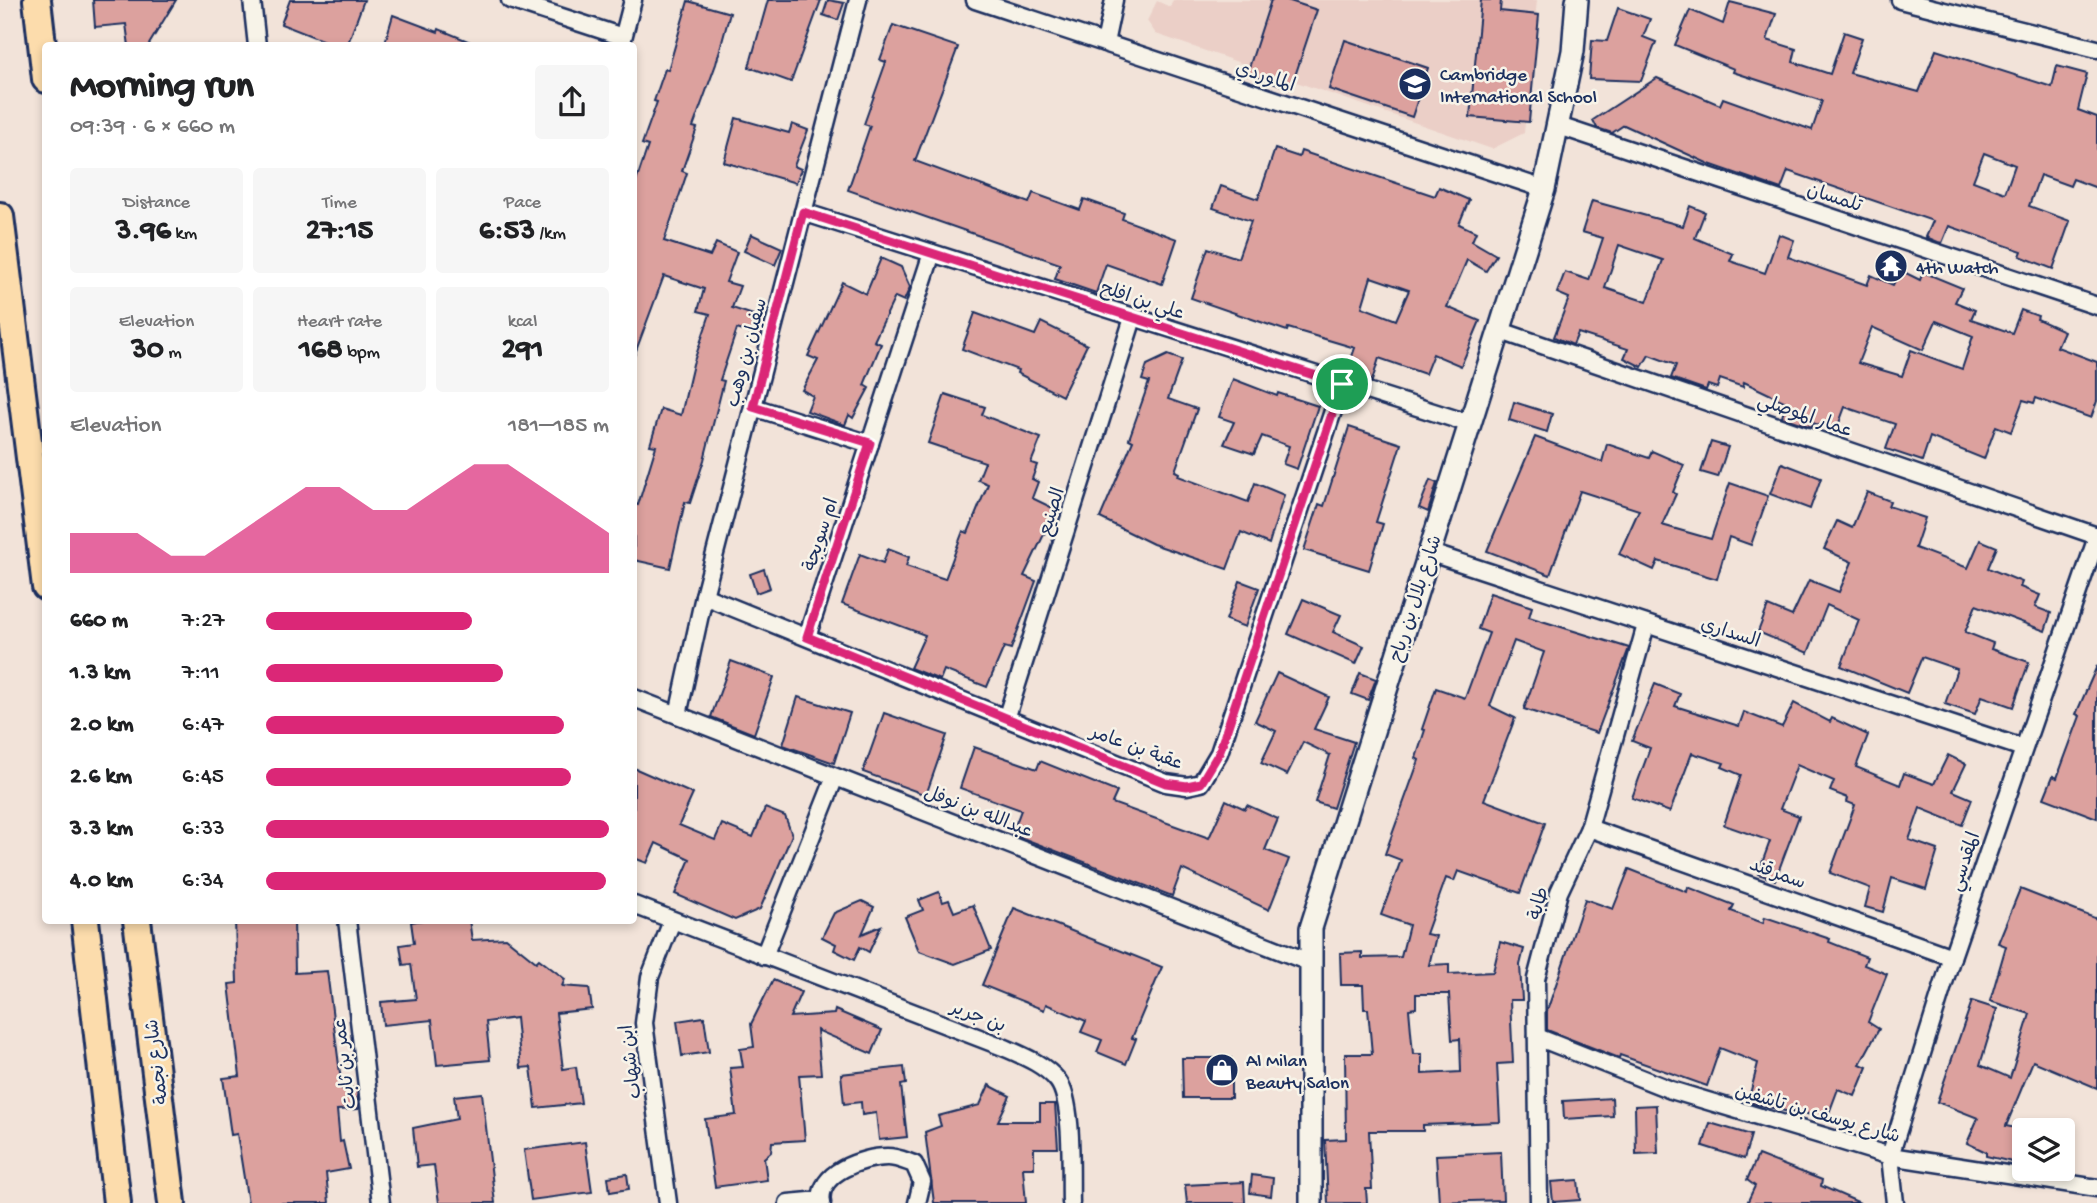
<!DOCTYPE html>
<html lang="en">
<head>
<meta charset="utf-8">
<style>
	:root { --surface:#fff; --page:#f6f6f6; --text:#202124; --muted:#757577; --accent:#db2777 }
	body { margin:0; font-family:"Gochi Hand","Playpen Sans Arabic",sans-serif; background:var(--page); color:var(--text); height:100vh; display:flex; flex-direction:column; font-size:26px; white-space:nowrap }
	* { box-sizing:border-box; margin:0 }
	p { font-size:23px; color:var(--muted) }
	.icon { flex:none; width:38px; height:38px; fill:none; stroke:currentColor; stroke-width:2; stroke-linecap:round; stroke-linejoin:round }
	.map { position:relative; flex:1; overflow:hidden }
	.sheet { position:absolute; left:42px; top:42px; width:595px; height:882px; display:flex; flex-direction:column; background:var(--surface); border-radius:7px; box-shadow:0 4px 10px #0003 }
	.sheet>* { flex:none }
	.fabs { position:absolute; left:2012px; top:1118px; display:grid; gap:14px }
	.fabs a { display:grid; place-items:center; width:63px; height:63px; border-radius:7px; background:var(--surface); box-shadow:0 4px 10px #0003; font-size:35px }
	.pin { position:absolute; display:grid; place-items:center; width:60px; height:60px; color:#fff; margin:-30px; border:4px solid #fff; border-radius:50%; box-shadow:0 2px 7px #0007 }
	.round { display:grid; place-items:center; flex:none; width:74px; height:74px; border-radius:7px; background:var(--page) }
	.headline { display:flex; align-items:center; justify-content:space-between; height:119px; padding:0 28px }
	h1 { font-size:38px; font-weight:700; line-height:52px }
	.figures { display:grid; grid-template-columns:repeat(3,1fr); gap:10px; height:119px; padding:7px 28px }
	.figures div { display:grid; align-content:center; border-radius:7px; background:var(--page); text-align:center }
	.figures b { font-size:30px; font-weight:700 }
	.figures small { font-size:19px; font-weight:400 }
	.figures p { font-size:19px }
	.chart { height:196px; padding:14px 28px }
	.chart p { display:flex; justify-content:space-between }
	.chart svg { width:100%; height:126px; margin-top:7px; fill:var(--accent); opacity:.7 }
	ul { padding:0 28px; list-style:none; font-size:23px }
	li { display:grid; grid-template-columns:112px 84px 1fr; align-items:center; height:52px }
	li i { height:18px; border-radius:9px; background:var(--accent) }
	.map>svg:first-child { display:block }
	.built { fill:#ebcfc7 }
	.building { fill:#dca19e; stroke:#1b2f5e; stroke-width:2; fill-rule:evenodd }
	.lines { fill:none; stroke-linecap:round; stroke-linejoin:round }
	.minor-casing { stroke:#1b2f5e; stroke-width:21 }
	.tertiary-casing { stroke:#1b2f5e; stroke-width:26 }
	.primary-casing { stroke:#1b2f5e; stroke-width:32 }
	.minor { stroke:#f7f3e8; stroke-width:16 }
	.tertiary { stroke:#f7f3e8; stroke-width:21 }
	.primary { stroke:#fcdcac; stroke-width:26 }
	.route-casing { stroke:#fff; stroke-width:14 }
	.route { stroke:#db2777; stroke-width:9 }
	.labels { text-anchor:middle; stroke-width:5; stroke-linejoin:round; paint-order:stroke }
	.poi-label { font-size:19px; fill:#1b2f5e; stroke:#f7f3e8; text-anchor:start }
	.street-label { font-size:19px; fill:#1b2f5e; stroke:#f7f3e8 }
</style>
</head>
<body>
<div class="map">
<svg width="2097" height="1203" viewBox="0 0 2097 1203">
	<rect width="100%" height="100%" fill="#f2e3d9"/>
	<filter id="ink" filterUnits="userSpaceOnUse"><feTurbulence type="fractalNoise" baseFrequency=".0143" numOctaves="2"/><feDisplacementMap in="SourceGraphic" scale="14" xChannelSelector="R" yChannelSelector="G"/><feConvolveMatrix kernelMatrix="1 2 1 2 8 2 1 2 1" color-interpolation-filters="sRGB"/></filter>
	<g filter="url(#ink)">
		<path class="built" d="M1173 0H1537L1524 133 1492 149 1156 34 1147 21 1157 1 1170 7Z"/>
		<g class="building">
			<path d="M93 0H176L148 46H129L126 24 95 27Z"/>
			<path d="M290 0H364L347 46H337L281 24Z"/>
			<path d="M768 0H821L791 82 749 67Z"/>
			<path d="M828 0 844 3 838 20 823 15Z"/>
			<path d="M1271 0H1287L1317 10 1291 88 1247 74Z"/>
			<path d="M1481 0H1501L1500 11 1539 15 1529 122 1470 117Z"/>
			<path d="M688 1 730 13 716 64 693 127 697 128 682 171 687 173 664 241 710 256 716 243 737 252 726 282 740 286 732 308 765 319 760 337 737 329 720 380 724 381 704 460 690 503 685 502 670 568 634 560V504L638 505 656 446 650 445 661 409 681 415 693 364 710 314 698 311 704 289 664 276 634 356V188L648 146 642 144 657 102 654 101 665 69 668 70Z"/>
			<path d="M1730 2 1776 14 1767 40 1796 49 1793 62 1830 74 1844 32 1862 38 1850 73 1919 92 1936 50 2052 87 2057 66 2087 74 2078 110 2097 117V188L2073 179 2070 186 2040 175 2029 206 2070 221 2053 269 2020 256 2022 251 1949 226 1942 243 1938 242 1926 237 1933 221 1788 171 1781 189 1709 164 1624 125 1612 133 1597 128 1593 120 1657 78 1720 105 1723 98 1812 130 1822 101 1733 72 1734 69 1675 45 1690 10 1723 24ZM1984 153 2015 165 2005 193 1973 181Z"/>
			<path d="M1618 8 1650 19 1643 37 1656 42 1641 81 1589 79 1592 40 1607 41Z"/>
			<path d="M393 15 438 32 439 29 480 46H384Z"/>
			<path d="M893 25 958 47 915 161 1029 203 1033 193 1080 210 1084 199 1124 213 1122 219 1177 239 1162 284 1106 264 1096 293 1055 279 1060 264 848 190 870 126 864 124 886 62 880 60Z"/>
			<path d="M1345 40 1428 68 1412 117 1329 89Z"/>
			<path d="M736 118 789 133 792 124 808 130 794 166 801 169 796 183 724 162Z"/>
			<path d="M1275 149 1299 157 1301 151 1435 196 1439 187 1469 200 1459 224 1476 232 1472 241 1496 255 1486 271 1467 260 1447 307 1480 321 1461 366 1433 354 1425 374 1379 358 1372 381 1346 373 1355 348 1288 328 1287 331 1191 298 1208 248 1238 258 1251 221 1213 208 1221 186 1258 199ZM1371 277 1409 290 1396 320 1362 307Z"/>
			<path d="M1592 201 1683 226 1690 206 1705 212 1695 238 1733 254 1730 261 1765 273 1779 234 1794 240 1788 257 1867 285 1871 275 1893 285 1900 270 1920 280 1923 272 1962 288 1955 302 1975 310 1971 319 2012 333 2021 310 2038 316 2037 319 2064 331 2057 347 2097 362V401L2091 418 2036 398 2034 403 2023 400 2011 432 1996 426 1984 459 1930 437 1922 461 1886 449 1895 424 1845 407 1836 431 1813 423 1812 427 1782 417 1786 402 1744 382 1743 387 1720 379 1717 388 1708 385 1706 390 1671 378 1676 365 1649 355 1642 367 1624 358 1628 349 1578 333 1573 345 1554 337 1569 298 1557 293 1565 272 1589 280 1603 238 1582 232ZM1619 245 1663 260 1647 302 1605 288ZM1936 321 1973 336 1962 369 1911 350 1902 376 1858 363 1872 327 1923 350Z"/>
			<path d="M751 234 782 248 775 265 744 251Z"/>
			<path d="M881 258 901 267 910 287 904 301 895 297 874 341 881 344 864 385 869 388 853 418 849 415 845 425 807 411 813 396 802 390 818 360 808 356 842 282 866 294Z"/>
			<path d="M975 313 1035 335 1041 322 1087 345 1062 396 1017 373 1018 370 962 349Z"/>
			<path d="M1168 355 1182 360 1168 399 1197 409 1175 471 1179 473 1178 476 1248 502 1255 483 1284 495 1269 544 1241 532 1227 569 1153 544 1100 518 1133 441 1129 439 1149 382 1142 380 1147 365Z"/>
			<path d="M1233 379 1277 396 1278 393 1318 406 1297 469 1283 464 1289 446 1262 436 1254 454 1224 444 1234 422 1219 417Z"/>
			<path d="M945 394 985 407 982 415 1041 438 1031 463 1037 465 1032 479 1038 482 1032 498 1059 511 1051 527 1048 526 1024 576 1036 581 1011 649 1004 647 987 687 944 670 940 680 910 668 925 635 842 604 860 554 883 563 888 549 909 557 906 566 945 579 963 531 968 533 988 484 978 480 985 462 928 443Z"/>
			<path d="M1514 402 1552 414 1547 432 1509 420Z"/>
			<path d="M1349 427 1401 444 1376 522 1383 524 1369 570 1304 550 1319 504 1324 506Z"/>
			<path d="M1535 437 1602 462 1607 444 1649 458 1652 451 1684 465 1673 492 1676 494 1662 525 1711 539 1730 483 1768 496 1751 545 1729 537 1717 579 1658 561 1654 570 1619 554 1639 510 1580 491 1550 575 1487 551Z"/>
			<path d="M1711 442 1728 447 1718 477 1701 472Z"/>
			<path d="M1782 463 1821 478 1810 509 1770 494Z"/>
			<path d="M1430 480 1437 483 1428 512 1419 508Z"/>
			<path d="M1867 492 1890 501 1888 506 1925 518 1915 548 1968 568 1980 540 1997 547 1988 568 2022 582 2020 587 2040 595 2035 607 2051 613 2045 631 1976 605 1965 632 1993 643 1991 649 2029 662 2013 707 1982 696 1975 714 1945 704 1957 669 1922 657 1907 693 1841 666 1859 620 1827 605 1808 653 1758 632 1768 606 1792 616 1809 580 1839 592 1852 562 1824 549 1837 521 1852 528Z"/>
			<path d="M764 569 770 588 756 593 750 574Z"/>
			<path d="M1240 581 1259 588 1245 627 1226 620Z"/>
			<path d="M1490 593 1532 607 1529 617 1629 648 1597 733 1524 709 1544 652 1514 641 1490 706 1515 718 1484 800 1545 823 1520 893 1458 871 1454 881 1446 878 1426 934 1436 936 1429 965 1449 964V974L1493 972 1500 942 1524 949 1520 965 1522 1000H1510L1513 1063 1497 1064 1500 1122 1423 1125V1131H1369L1372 1189H1366L1367 1203H1328L1325 1140 1346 1139 1345 1054H1372L1368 1009H1364L1363 985H1341L1340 953 1362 952V958L1401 957 1409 925 1381 915 1401 860 1385 854 1419 760 1416 758 1425 730 1422 729 1436 688 1465 698 1489 633 1478 629ZM1416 994H1449L1452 1040 1460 1039 1461 1072 1422 1074V1054H1413L1409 1009 1416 1008Z"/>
			<path d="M1303 599 1341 615 1333 632 1364 646 1356 664 1288 634Z"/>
			<path d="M731 661 774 677 754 734 711 717Z"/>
			<path d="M2097 666V818L2044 798 2053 776 2057 778 2080 716 2076 714Z"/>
			<path d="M1277 673 1329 697 1314 729 1354 742 1333 808 1315 802 1330 755 1303 742 1287 775 1261 763 1276 731 1255 721Z"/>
			<path d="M1360 673 1376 679 1368 700 1352 694Z"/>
			<path d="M1655 684 1680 694 1675 706 1739 726 1744 712 1782 727 1794 703 1830 722 1832 718 1868 735 1856 767 1900 785 1904 773 1934 784 1948 755 1966 764 1953 791 1972 799 1962 825 1920 808 1909 840 1938 850 1926 889 1892 878 1883 912 1865 907 1870 888 1830 873 1855 805 1847 802 1848 798 1830 791 1834 781 1797 765 1780 809 1799 816 1775 880 1758 874 1770 841 1724 825 1741 775 1722 767 1724 763 1692 753 1670 812 1632 798 1650 748 1632 741Z"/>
			<path d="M798 697 850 713 834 763 783 745Z"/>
			<path d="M884 713 947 735 926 795 863 772Z"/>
			<path d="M974 747 1037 769 1040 761 1117 792 1112 803 1209 838 1226 800 1245 809 1247 805 1278 819 1265 850 1289 859 1269 910 1182 869 1172 896 1012 834 1021 810 960 788Z"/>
			<path d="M634 768 693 794 679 825 715 840 722 824 753 837 765 808 785 816 792 835 760 909 735 920 675 894 690 859 656 843 647 863 634 858Z"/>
			<path d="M1629 869 1687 892 1688 887 1734 905 1731 911 1763 923 1765 917 1830 939 1829 942 1867 957 1864 965 1887 974 1868 1022 1879 1029 1860 1064 1867 1067 1855 1096 1838 1089 1826 1121 1794 1109 1793 1113 1748 1102 1758 1063 1720 1048 1707 1086 1620 1055 1619 1058 1547 1030V1011L1585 899 1613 909Z"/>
			<path d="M2020 889 2097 919V1088L2033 1061 2006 1126 2025 1130V1165L1986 1156V1152L1967 1143 1978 1118 1937 1102 1972 1001 1997 1009 1980 1065 2010 1078 2030 1014 1990 1001 2006 946 1998 943Z"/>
			<path d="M939 892 943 902 949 900 954 912 973 905 991 950 955 964 919 951 905 917 923 910 919 900Z"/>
			<path d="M862 901 874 907 862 934 881 926 869 952 860 947 854 960 834 950 836 944 822 937 834 913Z"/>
			<path d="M1014 908 1162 967 1132 1038 1136 1039 1126 1064 1097 1052 1102 1040 1081 1032 1086 1021 1046 1004 1044 1010 982 985Z"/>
			<path d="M235 920H294L295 973 327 971 342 1089 357 1088 358 1109 337 1110 340 1142 343 1141 349 1169 326 1173 329 1203H248L237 1134 231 1135 223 1078 240 1076 229 984 237 983Z"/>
			<path d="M423 920H469L472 940 506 938 536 962 539 959 565 979 562 986 589 988 592 1009 556 1013 563 1069 576 1067 581 1103 536 1108 531 1067 521 1068 516 1018 486 1022 490 1060 437 1065 432 1020 383 1025 381 1002 416 999 411 964 403 965 400 945 414 943 411 922Z"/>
			<path d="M773 980 801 992 790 1017 834 1014 835 1010 882 1030 872 1054 817 1030 821 1074 799 1075 805 1140 772 1142 771 1152 764 1158 767 1180 715 1187 705 1119 736 1115 730 1068 743 1067 740 1049 754 1047 751 1024Z"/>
			<path d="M704 1017 709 1052 682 1056 677 1021Z"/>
			<path d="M1182 1058H1231V1098H1183Z"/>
			<path d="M904 1067 906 1084 901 1085 907 1137 879 1140 876 1113 862 1115 861 1102 844 1104 841 1074Z"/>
			<path d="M989 1085 1010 1096 998 1121H1040V1104H1055L1058 1148H1034V1168H1023L1026 1203H934L925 1132 941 1126 938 1116 980 1105Z"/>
			<path d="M482 1093 495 1203H439L434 1165 417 1167 413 1128 457 1119 454 1096Z"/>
			<path d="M1612 1098 1613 1116 1564 1119 1563 1101Z"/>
			<path d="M1656 1105 1658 1153 1636 1154 1635 1106Z"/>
			<path d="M1710 1123 1751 1135 1744 1159 1703 1146Z"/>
			<path d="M585 1142 592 1192 531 1200 524 1150Z"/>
			<path d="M1501 1152 1503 1200 1439 1202 1436 1155Z"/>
			<path d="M1758 1155 1822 1180 1821 1186 1860 1203H1747L1755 1186 1747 1180Z"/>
			<path d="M627 1174 629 1189 610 1192 608 1177Z"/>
			<path d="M1252 1175 1273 1178 1271 1196 1250 1193Z"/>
			<path d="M1578 1180 1580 1200 1553 1202 1551 1182Z"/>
			<path d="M1244 1182 1245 1203H1187L1185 1185Z"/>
		</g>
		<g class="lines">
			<defs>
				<g id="minor">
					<path d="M252 0 257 46"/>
					<path d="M510 0 623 37"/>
					<path d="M975 0 1544 189"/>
					<path d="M1900 0 2097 49"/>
					<path d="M1105 43 1114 0"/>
					<path d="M621 46 633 0"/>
					<path d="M1559 126 2097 306"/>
					<path d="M803 212 1471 424"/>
					<path d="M1501 331 2097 536"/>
					<path d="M753 407 870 444"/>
					<path d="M1428 552 2023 748"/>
					<path d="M704 596 1166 783 1187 786 1201 783 1219 753 1342 384"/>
					<path d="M807 637 932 253"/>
					<path d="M634 698 1309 962"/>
					<path d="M678 715 704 596 858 0"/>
					<path d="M1007 716 1133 318"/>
					<path d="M1589 828 1952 957"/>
					<path d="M634 905 1003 1047C1021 1055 1045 1064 1058 1081 1074 1102 1070 1175 1071 1203"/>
					<path d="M347 920 381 1203"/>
					<path d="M764 956 835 777"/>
					<path d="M1537 1037 1671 1090 1890 1156 2097 1188"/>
					<path d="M668 1203 644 1023 650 977 672 921"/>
					<path d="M788 1203 821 1200"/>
					<path d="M822 1203C816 1173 863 1157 887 1157 897 1157 905 1161 914 1164L922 1182 917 1203"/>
					<path d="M1539 1203 1536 979 1559 892 1589 828 1646 625"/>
					<path d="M1895 1203 1890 1156 1952 957 2097 537"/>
				</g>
				<path id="tertiary" d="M1311 1203V928L1544 189 1573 51 1577 0"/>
				<g id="primary">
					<path d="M37 0 46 79"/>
					<path d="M0 216 46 587"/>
					<path d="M85 920 117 1203"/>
					<path d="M137 920 172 1203"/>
				</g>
			</defs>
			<use href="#minor" class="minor-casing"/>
			<use href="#tertiary" class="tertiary-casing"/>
			<use href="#primary" class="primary-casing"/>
			<use href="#minor" class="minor"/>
			<use href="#tertiary" class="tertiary"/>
			<use href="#primary" class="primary"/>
		</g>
	</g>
	<g class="lines" filter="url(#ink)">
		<defs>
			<path id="route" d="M803 212 1342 384 1219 753 1201 783 1187 786 1166 783 807 637 870 443 753 407Z"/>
		</defs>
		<use href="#route" class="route-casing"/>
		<use href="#route" class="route"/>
	</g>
	<defs>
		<symbol id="school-disc" viewBox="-11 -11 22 22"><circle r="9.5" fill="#1b2f5e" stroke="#f7f3e8"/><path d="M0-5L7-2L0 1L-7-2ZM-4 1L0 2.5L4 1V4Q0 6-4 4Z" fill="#fff"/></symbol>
		<symbol id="temple-disc" viewBox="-11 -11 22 22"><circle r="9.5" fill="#1b2f5e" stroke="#f7f3e8"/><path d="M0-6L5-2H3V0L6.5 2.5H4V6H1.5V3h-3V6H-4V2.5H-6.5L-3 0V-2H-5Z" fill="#fff"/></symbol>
		<symbol id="shop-disc" viewBox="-11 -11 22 22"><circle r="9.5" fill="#1b2f5e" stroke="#f7f3e8"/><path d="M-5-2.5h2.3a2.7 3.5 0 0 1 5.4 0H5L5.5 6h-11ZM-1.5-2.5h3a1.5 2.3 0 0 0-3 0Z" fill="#fff"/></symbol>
	</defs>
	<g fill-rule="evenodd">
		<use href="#school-disc" x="1396" y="65" width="38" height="38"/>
		<use href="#temple-disc" x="1872" y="247" width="38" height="38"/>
		<use href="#shop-disc" x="1203" y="1051" width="38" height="38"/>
	</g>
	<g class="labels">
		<g class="poi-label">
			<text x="1440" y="80">Cambridge<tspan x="1440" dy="22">International School</tspan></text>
			<text x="1916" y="273">4th Watch</text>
			<text x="1246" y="1066">Al Milan<tspan x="1246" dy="22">Beauty Salon</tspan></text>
		</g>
		<g class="street-label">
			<text transform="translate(1266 75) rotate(18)" y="7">الماوردي</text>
			<text transform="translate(1835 196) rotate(18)" y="7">تلمسان</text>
			<text transform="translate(1143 299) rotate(18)" y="7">علي بن افلح</text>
			<text transform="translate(745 352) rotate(-75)" y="7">سفيان بن وهب</text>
			<text transform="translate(1806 414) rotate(19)" y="7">عمار الموصلي</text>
			<text transform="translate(1050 511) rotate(-72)" y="7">الصنيع</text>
			<text transform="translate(819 534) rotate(-72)" y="7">ام سويجة</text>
			<text transform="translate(1414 598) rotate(-72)" y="7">شارع بلال بن رباح</text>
			<text transform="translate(1731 631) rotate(18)" y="7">السداري</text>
			<text transform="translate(1137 746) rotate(20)" y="7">عقبة بن عامر</text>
			<text transform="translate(979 810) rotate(21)" y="7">عبدالله بن نوفل</text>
			<text transform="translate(1963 861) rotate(-71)" y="7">المقدسي</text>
			<text transform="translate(1778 872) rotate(20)" y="7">سمرقند</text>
			<text transform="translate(1537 903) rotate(-75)" y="7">طابة</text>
			<text transform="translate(979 1015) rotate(21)" y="7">بن جرير</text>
			<text transform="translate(155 1062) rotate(-97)" y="7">شارع نجمة</text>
			<text transform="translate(629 1062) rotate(-97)" y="7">ابن شهاب</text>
			<text transform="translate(343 1064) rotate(-97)" y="7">عمر بن ثابت</text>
			<text transform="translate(1818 1112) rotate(16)" y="7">شارع يوسف بن تاشفين</text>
		</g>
	</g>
</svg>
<div class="fabs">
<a><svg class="icon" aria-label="layers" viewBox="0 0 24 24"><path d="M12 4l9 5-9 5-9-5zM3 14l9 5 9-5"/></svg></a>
</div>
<div class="pin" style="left:1342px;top:384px;background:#1e9e55"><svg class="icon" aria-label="arrive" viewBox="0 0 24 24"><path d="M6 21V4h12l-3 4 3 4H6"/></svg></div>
<section class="sheet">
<div class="headline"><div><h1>Morning run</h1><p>09:39 · 6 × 660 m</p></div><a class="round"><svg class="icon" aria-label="share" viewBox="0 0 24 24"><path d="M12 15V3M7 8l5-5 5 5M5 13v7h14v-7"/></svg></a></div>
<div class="figures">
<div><p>Distance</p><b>3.96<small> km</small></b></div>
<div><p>Time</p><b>27:15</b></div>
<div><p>Pace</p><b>6:53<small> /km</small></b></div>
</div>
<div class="figures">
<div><p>Elevation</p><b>30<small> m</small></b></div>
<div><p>Heart rate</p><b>168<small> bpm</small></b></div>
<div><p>kcal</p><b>291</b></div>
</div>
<div class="chart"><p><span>Elevation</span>181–185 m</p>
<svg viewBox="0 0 160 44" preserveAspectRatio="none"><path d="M0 44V30L10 30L20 30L30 38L40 38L50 30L60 22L70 14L80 14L90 22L100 22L110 14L120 6L130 6L140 14L150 22L160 30V44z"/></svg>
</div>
<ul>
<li><b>660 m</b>7:27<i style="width:60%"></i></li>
<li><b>1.3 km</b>7:11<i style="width:69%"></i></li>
<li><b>2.0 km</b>6:47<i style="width:87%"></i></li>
<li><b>2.6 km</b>6:45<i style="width:89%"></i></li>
<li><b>3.3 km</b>6:33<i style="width:100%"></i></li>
<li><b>4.0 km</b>6:34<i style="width:99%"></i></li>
</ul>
</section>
</div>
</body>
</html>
